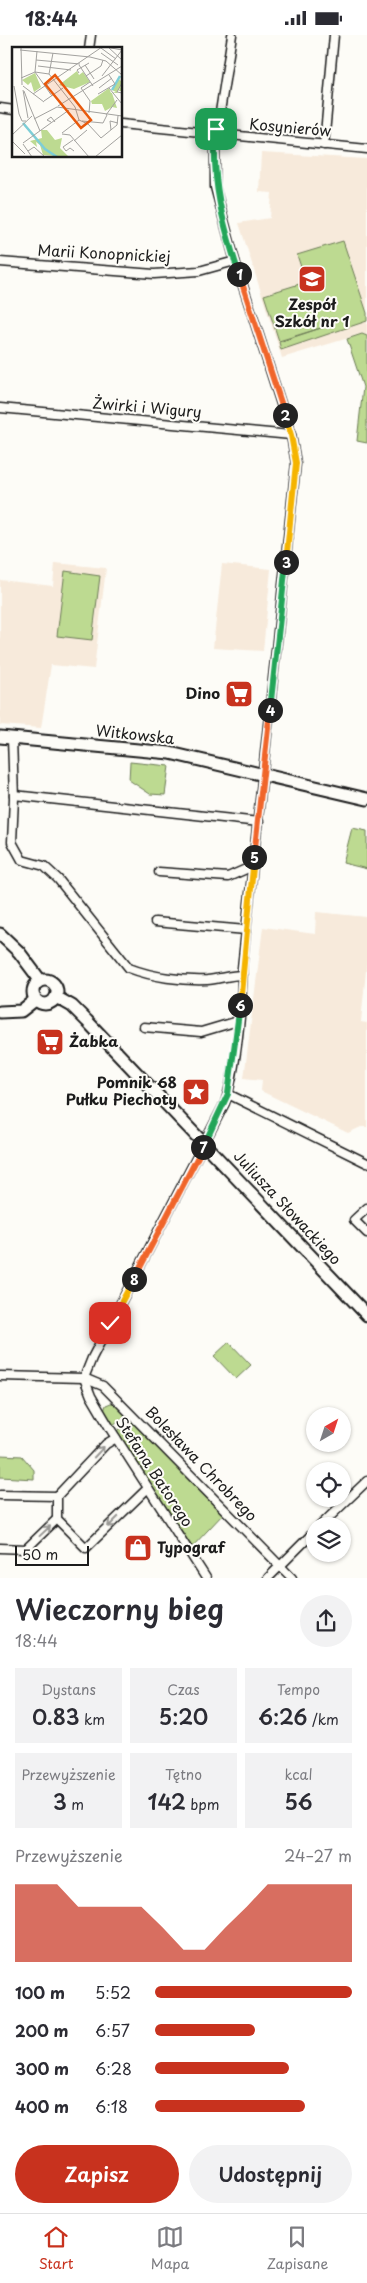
<!DOCTYPE html>
<html lang="pl">
<head>
<meta charset="utf-8">
<style>
	:root { --surface:#fff; --page:#f2f2f3; --text:#2b2b33; --muted:#7c7c81; --line:#e1e1e2; --accent:#c8321e }
	body { margin:0; font-family:"Playpen Sans",sans-serif; background:var(--page); color:var(--text); height:100vh; display:flex; flex-direction:column; font-size:19px; white-space:nowrap }
	* { box-sizing:border-box; margin:0 }
	p { font-size:16px; color:var(--muted) }
	.icon { flex:none; width:28px; height:28px; fill:none; stroke:currentColor; stroke-width:2; stroke-linecap:round; stroke-linejoin:round }
	.map { position:relative; height:1543px; overflow:hidden }
	.panel { display:flex; flex-direction:column; background:var(--surface); flex:1 }
	.panel>* { flex:none }
	.needle { width:32px; rotate:39deg }
	.buttons { position:absolute; left:306px; top:1372px; display:grid; gap:10px }
	.buttons a { display:grid; place-items:center; width:45px; height:45px; border-radius:50%; background:var(--surface); box-shadow:0 1px 4px #0004; font-size:25px }
	.scale { position:absolute; left:15px; bottom:12px; width:74px; box-sizing:border-box; padding-left:5px; border:2px solid #1c1c1c; border-top:0; font-size:14px; line-height:18px; white-space:nowrap; color:#1c1c1c; -webkit-text-stroke:4px #fdfcf7; paint-order:stroke }
	.pin { position:absolute; display:grid; place-items:center; width:42px; height:42px; color:#fff; margin:-21px; border-radius:10px; box-shadow:0 2px 8px #0006 }
	.km { position:absolute; width:25px; height:25px; margin:-12px; border-radius:50%; background:#222; color:#fff; font-size:14px; line-height:25px; text-align:center }
	.round { display:grid; place-items:center; flex:none; width:52px; height:52px; border-radius:26px; background:var(--page) }
	.head { display:flex; align-items:center; justify-content:space-between; height:85px; padding:0 15px }
	h1 { font-size:28px; font-weight:600; line-height:38px }
	.stats { display:grid; grid-template-columns:repeat(3,1fr); gap:8px; height:85px; padding:5px 15px }
	.stats div { display:grid; align-content:center; border-radius:0px; background:var(--page); text-align:center }
	.stats b { font-size:21px; font-weight:600 }
	.stats small { font-size:14px; font-weight:400 }
	.stats p { font-size:14px }
	.chart { height:140px; padding:10px 15px }
	.chart p { display:flex; justify-content:space-between }
	.chart svg { width:100%; height:90px; margin-top:5px; fill:var(--accent); opacity:.7 }
	.cta { display:flex; gap:10px; margin-top:auto; padding:10px 15px }
	.cta a { flex:1; height:58px; border-radius:30px; background:var(--accent); color:#fff; font-size:20px; font-weight:600; line-height:58px; text-align:center }
	.cta a+a { background:var(--page); color:var(--text) }
	ul { padding:0 15px; list-style:none; font-size:16px }
	li { display:grid; grid-template-columns:80px 60px 1fr; align-items:center; height:38px }
	li i { height:12px; border-radius:6px; background:var(--accent) }
	.status { display:flex; justify-content:space-between; align-items:center; height:35px; padding:0 25px; background:var(--surface); direction:ltr }
	.status svg { height:14px; fill:currentColor }
	.tabs { display:flex; justify-content:space-around; align-items:center; height:70px; border-top:1px solid var(--line); background:var(--surface); font-size:14px; color:var(--muted) }
	.tabs a { display:grid; justify-items:center; gap:2px }
	.tabs .selected { color:var(--accent) }
	.map>svg:first-child { display:block }
	.built { fill:#f7eadb }
	.green { fill:#bdda91; stroke:#6c7b56 }
	.lines { fill:none; stroke-linecap:round; stroke-linejoin:round }
	.street-casing { stroke:#1c1c1c; stroke-width:11 }
	.secondary-casing { stroke:#1c1c1c; stroke-width:15 }
	.street { stroke:#fdfcf7; stroke-width:8 }
	.secondary { stroke:#fdfcf7; stroke-width:11 }
	.oneway { stroke:#989794 }
	.split-1-casing { stroke:#fff; stroke-width:10 }
	.split-2-casing { stroke:#fff; stroke-width:10 }
	.split-3-casing { stroke:#fff; stroke-width:10 }
	.split-4-casing { stroke:#fff; stroke-width:10 }
	.split-5-casing { stroke:#fff; stroke-width:10 }
	.split-6-casing { stroke:#fff; stroke-width:10 }
	.split-7-casing { stroke:#fff; stroke-width:10 }
	.split-8-casing { stroke:#fff; stroke-width:10 }
	.split-9-casing { stroke:#fff; stroke-width:10 }
	.split-1 { stroke:#22a559; stroke-width:6 }
	.split-2 { stroke:#f0652b; stroke-width:6 }
	.split-3 { stroke:#f5b400; stroke-width:6 }
	.split-4 { stroke:#22a559; stroke-width:6 }
	.split-5 { stroke:#f0652b; stroke-width:6 }
	.split-6 { stroke:#f5b400; stroke-width:6 }
	.split-7 { stroke:#22a559; stroke-width:6 }
	.split-8 { stroke:#f0652b; stroke-width:6 }
	.split-9 { stroke:#f5b400; stroke-width:6 }
	.labels { text-anchor:middle; stroke-width:4; stroke-linejoin:round; paint-order:stroke }
	.street-label { font-size:15px; fill:#1c1c1c; stroke:#fdfcf7 }
	.poi-label { font-size:15px; font-weight:bold; fill:#1c1c1c; stroke:#fdfcf7; text-anchor:end }
	.inset-river { fill:none; stroke:#7dced7; stroke-width:2.5 }
	.inset-road { fill:none; stroke:#a3a29f; stroke-width:1 }
	.view { fill:#e8590c; fill-opacity:0.15; stroke:#e8590c; stroke-width:2.5 }
	.inset-edge { fill:none; stroke:#1c1c1c; stroke-width:2.5 }
</style>
</head>
<body>
<div class="status"><b>18:44</b><svg viewBox="0 0 49 12"><path d="M0 12V9h3v3zM5 12V6h3v6zM10 12V3h3v9zM15 12V0h3v12zM26 1h20v11H26zM47 4h2v5h-2z"/></svg></div>
<div class="map">
<svg width="367" height="1543" viewBox="0 0 367 1543">
	<rect width="100%" height="100%" fill="#fdfcf7"/>
	<filter id="ink" filterUnits="userSpaceOnUse"><feTurbulence type="fractalNoise" baseFrequency=".02" numOctaves="2"/><feDisplacementMap in="SourceGraphic" scale="10" xChannelSelector="R" yChannelSelector="G"/><feConvolveMatrix kernelMatrix="1 2 1 2 8 2 1 2 1" color-interpolation-filters="sRGB"/></filter>
	<g filter="url(#ink)">
		<g class="built">
			<path d="M261 118 367 124V301L362 299 282 323 239 188 270 183 272 158 259 157Z"/>
			<path d="M55 528 106 533 94 634 51 630 41 693 0 690V545L53 551Z"/>
			<path d="M222 529 271 534 263 616 213 613Z"/>
			<path d="M316 877 367 882V925L361 987 367 988V1092H361L348 1098 261 1056 262 1045 244 1043 263 892 315 899Z"/>
		</g>
		<g class="green">
			<path d="M343 206 367 278V286L281 315 279 307 324 292 279 306 264 260 306 247 297 220Z"/>
			<path d="M362 299 367 301V408L357 406 363 352 347 304Z"/>
			<path d="M65 536 100 541 92 605 57 601Z"/>
			<path d="M130 727 169 731 165 760 150 759 129 745Z"/>
			<path d="M352 793 367 796V834L343 828Z"/>
			<path d="M229 1307 251 1330 236 1344 214 1321Z"/>
			<path d="M111 1368H115L127 1379 113 1390 104 1376 106 1370Z"/>
			<path d="M131 1384 224 1478 192 1512 117 1396Z"/>
			<path d="M0 1420 22 1421 34 1435V1444L0 1442Z"/>
		</g>
		<g class="lines">
			<defs>
				<g id="street">
					<path d="M89 14 91 0"/>
					<path d="M0 73 14 75"/>
					<path d="M121 89 367 114"/>
					<path d="M324 110 334 0"/>
					<path d="M0 227 154 239 199 236 235 226"/>
					<path d="M0 373 291 400"/>
					<path d="M12 703 14 763 12 807 22 825 44 831 58 844 129 933C152 942 182 946 207 945 219 944 230 940 242 940"/>
					<path d="M14 760 259 787"/>
					<path d="M159 837 228 842 253 831"/>
					<path d="M155 887 246 895"/>
					<path d="M144 992 201 997 238 986"/>
					<path d="M228 1059 367 1128"/>
					<path d="M367 1173 354 1185 367 1198"/>
					<path d="M0 1341 84 1343 103 1351 292 1543"/>
					<path d="M84 1343 92 1323 225 1068C236 1037 243 966 242 933L296 428 291 400 235 226 215 152V109L232 0"/>
					<path d="M84 1343 91 1361 111 1395 206 1543"/>
					<path d="M116 1403 106 1409 57 1461V1484L86 1513 148 1453"/>
					<path d="M0 1460 57 1461"/>
					<path d="M320 1491 367 1446"/>
					<path d="M0 1513 26 1514 57 1484"/>
					<path d="M268 1543 315 1496"/>
				</g>
				<g id="secondary">
					<path d="M0 702 170 718 367 764"/>
					<path d="M0 899 19 917 40 945"/>
					<circle cx="45" cy="957" r="12"/>
					<path d="M56 962 72 971 87 986 367 1280"/>
					<path d="M0 977 21 976 35 965"/>
				</g>
			</defs>
			<use href="#street" class="street-casing"/>
			<use href="#secondary" class="secondary-casing"/>
			<use href="#street" class="street"/>
			<use href="#secondary" class="secondary"/>
		</g>
		<defs><path id="oneway-shaft" d="M-6 0H5M1.5-3L5.5 0L1.5 3" fill="none" stroke-width="1.6" stroke-linecap="round" stroke-linejoin="round" transform="scale(1.25)"/></defs>
		<g class="oneway">
			<use href="#oneway-shaft" transform="translate(99 1417) rotate(-47)"/>
			<use href="#oneway-shaft" transform="translate(113 1487) rotate(135)"/>
			<use href="#oneway-shaft" transform="translate(45 1496) rotate(-43)"/>
		</g>
	</g>
	<g class="lines" filter="url(#ink)">
		<defs>
			<path id="split-1" d="M216 94C211 146 223 189 239 239"/>
			<path id="split-2" d="M239 239 285 380"/>
			<path id="split-3" d="M285 380 291 400 296 428 286 527"/>
			<path id="split-4" d="M270 675 286 527"/>
			<path id="split-5" d="M254 822 270 675"/>
			<path id="split-6" d="M240 970 254 822"/>
			<path id="split-7" d="M203 1112 228 1059 240 970"/>
			<path id="split-8" d="M134 1244 203 1112"/>
			<path id="split-9" d="M110 1288 134 1244"/>
		</defs>
		<use href="#split-1" class="split-1-casing"/>
		<use href="#split-2" class="split-2-casing"/>
		<use href="#split-3" class="split-3-casing"/>
		<use href="#split-4" class="split-4-casing"/>
		<use href="#split-5" class="split-5-casing"/>
		<use href="#split-6" class="split-6-casing"/>
		<use href="#split-7" class="split-7-casing"/>
		<use href="#split-8" class="split-8-casing"/>
		<use href="#split-9" class="split-9-casing"/>
		<use href="#split-1" class="split-1"/>
		<use href="#split-2" class="split-2"/>
		<use href="#split-3" class="split-3"/>
		<use href="#split-4" class="split-4"/>
		<use href="#split-5" class="split-5"/>
		<use href="#split-6" class="split-6"/>
		<use href="#split-7" class="split-7"/>
		<use href="#split-8" class="split-8"/>
		<use href="#split-9" class="split-9"/>
	</g>
	<defs>
		<symbol id="school-square" viewBox="-11 -11 22 22"><rect x="-9" y="-9" width="18" height="18" rx="4" fill="#c8321e" stroke="#fdfcf7"/><path d="M0-5L7-2L0 1L-7-2ZM-4 1L0 2.5L4 1V4Q0 6-4 4Z" fill="#fff"/></symbol>
		<symbol id="supermarket-square" viewBox="-11 -11 22 22"><rect x="-9" y="-9" width="18" height="18" rx="4" fill="#c8321e" stroke="#fdfcf7"/><path d="M-6-5.5h2.5l.6 2H6L4.5 2H-2.5L-4.4-4H-6ZM-1.5 3.2a1.3 1.3 0 1 0 .1 0ZM3 3.2a1.3 1.3 0 1 0 .1 0Z" fill="#fff"/></symbol>
		<symbol id="sight-square" viewBox="-11 -11 22 22"><rect x="-9" y="-9" width="18" height="18" rx="4" fill="#c8321e" stroke="#fdfcf7"/><path d="M0-6L1.8-2.2L6-1.7L2.9 1.2L3.7 5.4L0 3.3L-3.7 5.4L-2.9 1.2L-6-1.7L-1.8-2.2Z" fill="#fff"/></symbol>
		<symbol id="shop-square" viewBox="-11 -11 22 22"><rect x="-9" y="-9" width="18" height="18" rx="4" fill="#c8321e" stroke="#fdfcf7"/><path d="M-5-2.5h2.3a2.7 3.5 0 0 1 5.4 0H5L5.5 6h-11ZM-1.5-2.5h3a1.5 2.3 0 0 0-3 0Z" fill="#fff"/></symbol>
	</defs>
	<g fill-rule="evenodd">
		<use href="#school-square" x="296" y="228" width="32" height="32"/>
		<use href="#supermarket-square" x="223" y="643" width="32" height="32"/>
		<use href="#supermarket-square" x="34" y="991" width="32" height="32"/>
		<use href="#sight-square" x="180" y="1041" width="32" height="32"/>
		<use href="#shop-square" x="122" y="1497" width="32" height="32"/>
	</g>
	<g class="labels">
		<g class="street-label">
			<text transform="translate(290 93) rotate(5)" y="5">Kosynierów</text>
			<text transform="translate(104 219) rotate(3)" y="5">Marii Konopnickiej</text>
			<text transform="translate(147 373) rotate(5)" y="5">Żwirki i Wigury</text>
			<text transform="translate(135 700) rotate(6)" y="5">Witkowska</text>
			<text transform="translate(287 1173) rotate(47)" y="5">Juliusza Słowackiego</text>
			<text transform="translate(201 1429) rotate(46)" y="5">Bolesława Chrobrego</text>
			<text transform="translate(154 1437) rotate(57)" y="5">Stefana Batorego</text>
		</g>
		<g class="poi-label">
			<text x="312" y="275" text-anchor="middle">Zespół<tspan x="312" dy="17">Szkół nr 1</tspan></text>
			<text x="220" y="664">Dino</text>
			<text x="69" y="1012" text-anchor="start">Żabka</text>
			<text x="177" y="1053">Pomnik 68<tspan x="177" dy="17">Pułku Piechoty</tspan></text>
			<text x="157" y="1518" text-anchor="start">Typograf</text>
		</g>
	</g>
	<g transform="translate(12 12)">
		<rect width="110" height="110" fill="#fdfcf7"/>
		<path d="M65 24 67 28 71 25 78 35 62 42 47 38ZM23 26 29 40 22 45 19 35 16 38 10 33ZM110 27 107 32 110 35V44H107L109 38 105 46H100L105 61 100 60 93 64 90 57H80L79 54 97 41 99 46 104 45 100 43ZM29 83H35L43 93 50 91 48 101 57 110 31 108 28 98 24 95 25 100 18 94 30 91Z" fill="#bdda91"/>
		<path class="inset-river" d="M100 43 108 29M11 76 33 102 45 110"/>
		<path class="inset-road" d="M9 0 10 38M94 0 110 3M96 0 110 13M89 1 104 12M8 3 78 10M41 6 37 27 63 60 67 73M89 6 106 18M78 10 94 14 110 28M24 13 68 17M67 18 81 39M73 18 82 32M26 19 59 23M23 25 40 49M23 25 25 4M67 26 65 23 77 16M74 29 89 19 91 13M90 29 110 3M9 31 23 25 37 27M110 36 105 45 110 46M2 39 7 67 10 74H14M11 39 32 55M87 41 100 31M97 41 110 57M11 43 16 71M12 44 18 60M21 47 90 0M86 47 103 37 97 28M32 54 51 41M46 59 110 19M18 60 28 84M45 60 110 69M77 66 78 54 69 41 78 35M94 68 105 53M22 72 45 60M67 73 76 77 89 91 105 78 106 69M70 74 91 76 95 68M39 75 35 73 39 70 43 75M99 83 98 74 106 76M50 86 67 73M50 87 58 88 77 110M0 88 20 69M61 93 51 100 54 104 58 101 62 104M0 94 13 107M62 94 75 83M11 96 57 63M11 97 20 110M16 104 22 100 33 110M83 110 110 88"/>
		<path class="view" d="M43 28 79 73 69 81 33 37Z"/>
		<rect width="110" height="110" class="inset-edge"/>
	</g>
</svg>
<div class="buttons">
<a><svg class="needle" viewBox="-14 -14 28 28"><path d="M0-13l5 13h-10z" fill="#e53935"/><path d="M0 13l5-13h-10z" fill="#7c7c81"/></svg></a>
<a><svg class="icon" aria-label="locate" viewBox="0 0 24 24"><circle cx="12" cy="12" r="6"/><path d="M12 2v4M12 18v4M2 12h4M18 12h4"/></svg></a>
<a><svg class="icon" aria-label="layers" viewBox="0 0 24 24"><path d="M12 4l9 5-9 5-9-5zM3 14l9 5 9-5"/></svg></a>
</div>
<div class="scale">50 m</div>
<div class="pin" style="left:216px;top:94px;background:#1e9e55"><svg class="icon" aria-label="arrive" viewBox="0 0 24 24"><path d="M6 21V4h12l-3 4 3 4H6"/></svg></div>
<div class="pin" style="left:110px;top:1288px;background:#d93025"><svg class="icon" aria-label="check" viewBox="0 0 24 24"><path d="M5 12l5 5 9-10"/></svg></div>
<b class="km" style="left:239px;top:239px">1</b>
<b class="km" style="left:285px;top:380px">2</b>
<b class="km" style="left:286px;top:527px">3</b>
<b class="km" style="left:270px;top:675px">4</b>
<b class="km" style="left:254px;top:822px">5</b>
<b class="km" style="left:240px;top:970px">6</b>
<b class="km" style="left:203px;top:1112px">7</b>
<b class="km" style="left:134px;top:1244px">8</b>
</div>
<section class="panel">
<div class="head"><div><h1>Wieczorny bieg</h1><p>18:44</p></div><a class="round"><svg class="icon" aria-label="share" viewBox="0 0 24 24"><path d="M12 15V3M7 8l5-5 5 5M5 13v7h14v-7"/></svg></a></div>
<div class="stats">
<div><p>Dystans</p><b>0.83<small> km</small></b></div>
<div><p>Czas</p><b>5:20</b></div>
<div><p>Tempo</p><b>6:26<small> /km</small></b></div>
</div>
<div class="stats">
<div><p>Przewyższenie</p><b>3<small> m</small></b></div>
<div><p>Tętno</p><b>142<small> bpm</small></b></div>
<div><p>kcal</p><b>56</b></div>
</div>
<div class="chart"><p><span>Przewyższenie</span>24–27 m</p>
<svg viewBox="0 0 160 44" preserveAspectRatio="none"><path d="M0 44V6L10 6L20 6L30 17L40 17L50 17L60 17L70 27L80 38L90 38L100 27L110 17L120 6L130 6L140 6L150 6L160 6V44z"/></svg>
</div>
<ul>
<li><b>100 m</b>5:52<i style="width:100%"></i></li>
<li><b>200 m</b>6:57<i style="width:51%"></i></li>
<li><b>300 m</b>6:28<i style="width:68%"></i></li>
<li><b>400 m</b>6:18<i style="width:76%"></i></li>
</ul>
<div class="cta"><a>Zapisz</a><a>Udostępnij</a></div>
</section>
<nav class="tabs">
<a class="selected"><svg class="icon" aria-label="home" viewBox="0 0 24 24"><path d="M3 11l9-7 9 7M6 9v11h12V9"/></svg>Start</a>
<a><svg class="icon" aria-label="map" viewBox="0 0 24 24"><path d="M3 6l6-2 6 2 6-2v14l-6 2-6-2-6 2zM9 4v14M15 6v14"/></svg>Mapa</a>
<a><svg class="icon" aria-label="saved" viewBox="0 0 24 24"><path d="M7 4h10v16l-5-4-5 4z"/></svg>Zapisane</a>
</nav>
</body>
</html>
